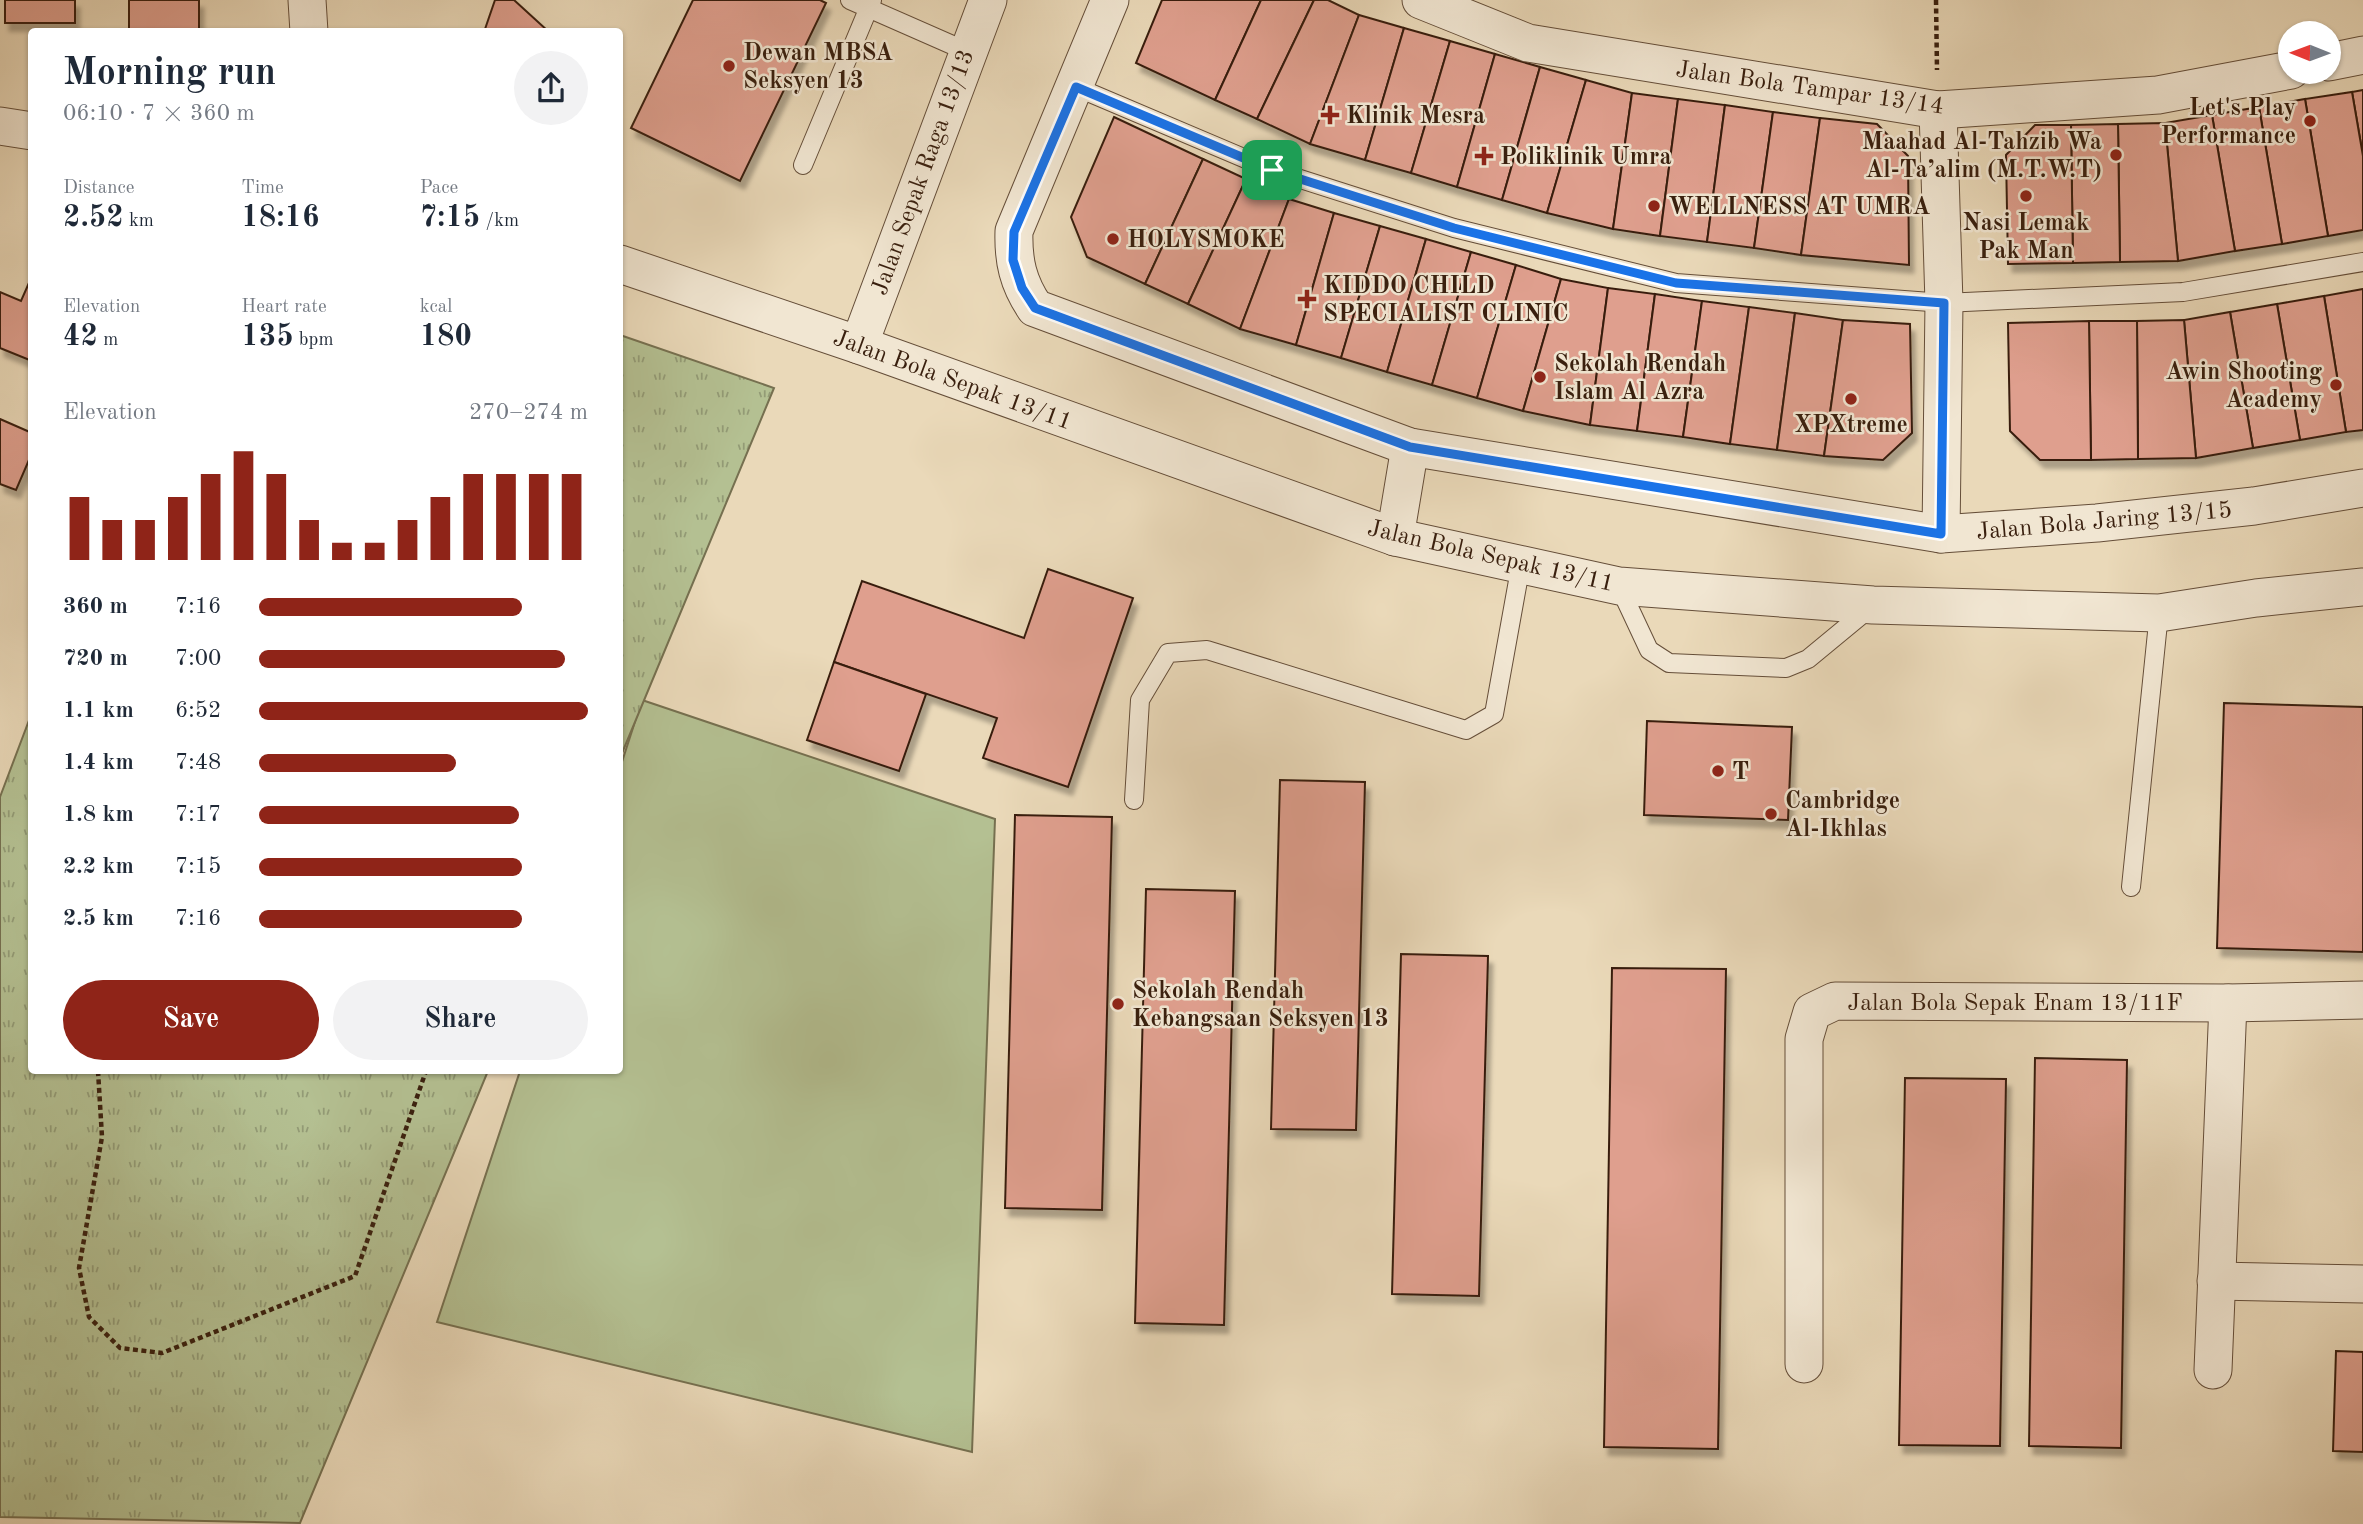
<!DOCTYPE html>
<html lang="en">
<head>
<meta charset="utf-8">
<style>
	:root { --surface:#fff; --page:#f2f2f3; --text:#1f2937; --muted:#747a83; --accent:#8f2418 }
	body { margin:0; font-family:"Old Standard TT",serif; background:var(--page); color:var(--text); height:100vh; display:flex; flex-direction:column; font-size:26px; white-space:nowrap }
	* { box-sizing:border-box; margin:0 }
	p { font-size:23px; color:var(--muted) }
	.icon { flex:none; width:38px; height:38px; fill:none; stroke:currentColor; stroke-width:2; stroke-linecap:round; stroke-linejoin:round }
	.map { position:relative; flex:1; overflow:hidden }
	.panel { position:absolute; left:28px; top:28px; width:595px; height:1046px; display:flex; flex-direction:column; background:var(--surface); border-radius:7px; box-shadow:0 2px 5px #0004 }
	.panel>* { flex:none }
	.needle { width:46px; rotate:271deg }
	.fabs { position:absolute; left:2278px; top:21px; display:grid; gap:14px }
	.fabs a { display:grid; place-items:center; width:63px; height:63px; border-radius:50%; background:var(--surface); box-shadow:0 2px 5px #0004; font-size:35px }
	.pin { position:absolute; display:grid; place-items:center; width:60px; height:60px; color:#fff; margin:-30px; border-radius:14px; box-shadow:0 4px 10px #0006 }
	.round { display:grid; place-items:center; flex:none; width:74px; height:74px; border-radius:37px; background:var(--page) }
	.head { display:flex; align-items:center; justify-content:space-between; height:119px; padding:0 35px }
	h1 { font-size:38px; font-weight:800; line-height:52px }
	.figures { display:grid; grid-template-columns:repeat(3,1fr); gap:10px; height:119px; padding:7px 35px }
	.figures div { display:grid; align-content:center }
	.figures b { font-size:30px; font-weight:800 }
	.figures small { font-size:19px; font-weight:400 }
	.figures p { font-size:19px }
	.chart { height:196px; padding:14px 35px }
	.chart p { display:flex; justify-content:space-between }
	.chart svg { width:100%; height:126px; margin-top:7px; stroke:var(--accent); stroke-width:6 }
	.cta { display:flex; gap:14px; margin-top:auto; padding:14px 35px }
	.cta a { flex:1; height:80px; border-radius:42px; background:var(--accent); color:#fff; font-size:28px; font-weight:800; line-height:80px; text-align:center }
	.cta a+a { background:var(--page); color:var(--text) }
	ul { padding:0 35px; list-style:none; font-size:23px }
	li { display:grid; grid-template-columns:112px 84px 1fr; align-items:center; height:52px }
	li i { height:18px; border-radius:9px; background:var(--accent) }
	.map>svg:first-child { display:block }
	.green { fill:#b4c092; stroke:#767050; stroke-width:2 }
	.park { fill:url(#park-tufts); stroke:#767050; stroke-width:2 }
	.building { fill:#df9f8e; stroke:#391f0e; stroke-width:2; filter:url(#shadow) }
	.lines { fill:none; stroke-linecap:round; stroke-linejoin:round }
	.service-casing { stroke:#654e39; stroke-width:20 }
	.minor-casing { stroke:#654e39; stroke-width:39 }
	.path { stroke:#391f0e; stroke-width:4.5; stroke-dasharray:5 3.5; stroke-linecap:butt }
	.service { stroke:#f1e6d2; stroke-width:18 }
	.minor { stroke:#f1e6d2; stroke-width:37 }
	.route-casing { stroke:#fff; stroke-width:14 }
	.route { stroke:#1a73e8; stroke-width:9 }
	.poi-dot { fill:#8f2418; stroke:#f1e6d2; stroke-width:2.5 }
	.labels { text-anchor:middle; stroke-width:5; stroke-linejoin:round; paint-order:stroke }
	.poi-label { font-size:24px; font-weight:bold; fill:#391f0e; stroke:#f1e6d2; text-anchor:start }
	.street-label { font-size:24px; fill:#391f0e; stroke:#f1e6d2 }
</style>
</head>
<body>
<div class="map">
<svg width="2363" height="1524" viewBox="0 0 2363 1524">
	<defs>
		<pattern id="park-tufts" width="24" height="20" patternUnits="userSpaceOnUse" patternTransform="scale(1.75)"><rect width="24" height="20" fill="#b4c092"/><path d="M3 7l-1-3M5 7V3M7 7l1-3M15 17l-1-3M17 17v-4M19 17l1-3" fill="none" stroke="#939b76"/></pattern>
		<filter id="shadow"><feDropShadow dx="4.5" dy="8" stdDeviation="2" flood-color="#0004"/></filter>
	</defs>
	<rect width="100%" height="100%" fill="#ead9b9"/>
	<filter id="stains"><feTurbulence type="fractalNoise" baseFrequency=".00286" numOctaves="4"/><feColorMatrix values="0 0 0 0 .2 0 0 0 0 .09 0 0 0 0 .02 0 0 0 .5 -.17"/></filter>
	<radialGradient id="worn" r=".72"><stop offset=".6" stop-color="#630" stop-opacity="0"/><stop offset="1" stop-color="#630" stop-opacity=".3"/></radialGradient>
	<path class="green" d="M642 700 995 819 972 1452 437 1322 520 1071H620V768Z"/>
	<g class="park">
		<path d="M620 335 774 388 620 758Z"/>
		<path d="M31 715 32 1071H488L300 1523 0 1517V797Z"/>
	</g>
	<g class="building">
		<rect x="5" y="0" width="70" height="23"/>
		<rect x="129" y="0" width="70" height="32"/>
		<path d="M495 0H514L549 32H484Z"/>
		<path d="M693 0H820L826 3 740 181 631 128Z"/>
		<path d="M1162 0H1261L1215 100 1136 63Z"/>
		<path d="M1261 0H1314L1257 119 1215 100Z"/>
		<path d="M1314 0H1328L1359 15 1310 144 1257 119Z"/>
		<path d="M1359 15 1404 28 1365 160 1310 144Z"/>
		<path d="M1404 28 1450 41 1411 173 1365 160Z"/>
		<path d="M1450 41 1495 54 1457 187 1411 173Z"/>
		<path d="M1495 54 1540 67 1502 200 1457 187Z"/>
		<path d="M1540 67 1586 80 1547 213 1502 200Z"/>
		<path d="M1586 80 1632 93 1613 229 1547 213Z"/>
		<path d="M2363 90V156L2352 92Z"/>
		<path d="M2352 92 2363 156V230L2328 236 2305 99Z"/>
		<path d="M1632 93 1678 99 1660 236 1613 229Z"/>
		<path d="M1678 99 1725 105 1707 242 1660 236Z"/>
		<path d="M2305 99 2328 236 2282 244 2259 107Z"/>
		<path d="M1725 105 1773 112 1754 248 1707 242Z"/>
		<path d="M2259 107 2282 244 2235 251 2212 115Z"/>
		<path d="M1773 112 1820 118 1801 255 1754 248Z"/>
		<path d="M2212 115 2235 251 2178 261 2165 123Z"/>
		<path d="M1114 117 1203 159 1145 284 1087 257 1071 217Z"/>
		<path d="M1820 118 1877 124 1908 156 1909 265 1801 255Z"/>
		<path d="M2165 123 2178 261 2120 262 2118 124Z"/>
		<path d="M2118 124 2120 262 2073 263 2071 125Z"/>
		<path d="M2035 125H2071L2073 263 2008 264 2006 155Z"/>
		<path d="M1203 159 1246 179 1188 304 1145 284Z"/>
		<path d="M1246 179 1289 199 1240 329 1188 304Z"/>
		<path d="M1289 199 1334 213 1296 345 1240 329Z"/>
		<path d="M1334 213 1380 226 1341 358 1296 345Z"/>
		<path d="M1380 226 1426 239 1387 372 1341 358Z"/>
		<path d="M1426 239 1471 252 1432 385 1387 372Z"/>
		<path d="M1471 252 1516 265 1477 398 1432 385Z"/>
		<path d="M1516 265 1561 279 1523 411 1477 398Z"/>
		<path d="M32 276V361L0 348V292L21 301Z"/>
		<path d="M1561 279 1608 288 1590 425 1523 411Z"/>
		<path d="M1608 288 1655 294 1637 431 1590 425Z"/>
		<path d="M2363 289V430L2346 432 2324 296Z"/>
		<path d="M1655 294 1702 301 1683 437 1637 431Z"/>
		<path d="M2324 296 2346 432 2300 440 2277 304Z"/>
		<path d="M1702 301 1749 307 1730 444 1683 437Z"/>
		<path d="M2277 304 2300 440 2253 448 2230 312Z"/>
		<path d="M1749 307 1795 313 1777 450 1730 444Z"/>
		<path d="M2230 312 2253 448 2196 458 2184 320Z"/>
		<path d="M1795 313 1843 320 1824 456 1777 450Z"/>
		<path d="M1843 320 1910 324 1912 433 1883 460 1824 456Z"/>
		<path d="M2184 320 2196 458 2138 459 2137 321Z"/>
		<path d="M2089 321H2137L2138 459 2091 460Z"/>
		<path d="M2089 321 2091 460H2040L2010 431 2008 323Z"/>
		<path d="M0 419 32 433V453L16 490 0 484Z"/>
		<path d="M1048 569 1133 598 1068 787 983 758 997 718 834 662 862 581 1024 638Z"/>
		<path d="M834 662 926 694 899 771 807 740Z"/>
		<path d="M2224 703 2363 707V952L2217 948Z"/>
		<path d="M1647 721 1792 727 1788 820 1644 815Z"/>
		<path d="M1280 780 1365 782 1356 1130 1271 1129Z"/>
		<path d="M1015 815 1112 817 1102 1210 1005 1208Z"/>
		<path d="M1146 889 1235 891 1224 1325 1135 1323Z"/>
		<path d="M1401 954 1488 956 1479 1296 1392 1294Z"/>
		<path d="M1612 968 1726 969 1718 1449 1604 1447Z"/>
		<path d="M2035 1058 2127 1060 2121 1448 2029 1446Z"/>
		<path d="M1905 1078 2006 1079 2000 1446 1899 1445Z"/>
		<path d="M2336 1351 2363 1352V1452L2333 1451Z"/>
	</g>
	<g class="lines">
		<defs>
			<g id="service">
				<path d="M850 0 966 51"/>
				<path d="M1076 87 1272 170 1454 228 1676 283 1944 303 2183 292 2363 262"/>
				<path d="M803 165 872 0"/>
				<path d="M1619 586 1649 650 1669 663 1786 668 1808 659 1871 607"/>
				<path d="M1134 800 1140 700 1168 653 1207 650 1466 730 1494 714 1521 564"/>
				<path d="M2131 887 2159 613"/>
			</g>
			<g id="minor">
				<path d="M307 0 309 32"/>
				<path d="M1110 0 1014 231C1013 261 1018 283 1035 308L1410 447 1941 534 2097 523 2254 506 2363 488"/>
				<path d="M1421 0 1528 43 1938 110 2158 95 2291 70"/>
				<path d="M2329 62 2363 55"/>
				<path d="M1938 110 1944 303 1941 534"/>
				<path d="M0 126 32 131"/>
				<path d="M620 264 859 345 1395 537 1619 586 1873 605 2159 613 2256 598 2363 587"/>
				<path d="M859 345 988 0"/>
				<path d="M1395 537 1410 447"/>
				<path d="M2216 1281 2363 1284"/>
				<path d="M1804 1364V1039L1812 1012 1835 1001 2228 1003 2363 1000"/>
				<path d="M2213 1370 2228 1003"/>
			</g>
		</defs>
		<use href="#service" class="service-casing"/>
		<use href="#minor" class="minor-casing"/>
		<g class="path">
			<path d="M1936 0 1937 70"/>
			<path d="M32 825V833"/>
			<path d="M98 1071 102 1137 79 1268 89 1317 120 1348 162 1353 355 1276 426 1071"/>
		</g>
		<use href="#service" class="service"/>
		<use href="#minor" class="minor"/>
	</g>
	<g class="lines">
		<defs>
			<path id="route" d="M1076 87 1272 170 1454 228 1676 283 1944 303 1941 534 1410 447 1035 308 1022 288 1013 260 1014 232Z"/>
		</defs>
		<use href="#route" class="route-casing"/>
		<use href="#route" class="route"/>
	</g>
	<g class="poi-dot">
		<circle cx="729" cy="66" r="7"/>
		<path d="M1326.5 104.5h7v7h7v7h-7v7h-7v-7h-7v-7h7z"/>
		<circle cx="2310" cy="121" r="7"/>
		<circle cx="2116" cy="155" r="7"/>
		<path d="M1480.5 145.5h7v7h7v7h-7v7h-7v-7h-7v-7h7z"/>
		<circle cx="2026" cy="196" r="7"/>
		<circle cx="1654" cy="206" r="7"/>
		<circle cx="1113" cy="239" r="7"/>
		<path d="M1303.5 288.5h7v7h7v7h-7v7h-7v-7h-7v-7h7z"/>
		<circle cx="1540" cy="377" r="7"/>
		<circle cx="2336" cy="385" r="7"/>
		<circle cx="1851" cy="399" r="7"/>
		<circle cx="1718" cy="771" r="7"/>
		<circle cx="1771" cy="814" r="7"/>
		<circle cx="1118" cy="1004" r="7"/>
	</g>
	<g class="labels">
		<g class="poi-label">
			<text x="743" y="60">Dewan MBSA<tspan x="743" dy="28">Seksyen 13</tspan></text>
			<text x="2296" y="115" text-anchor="end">Let's Play<tspan x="2296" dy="28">Performance</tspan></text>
			<text x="1346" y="123">Klinik Mesra</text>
			<text x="2102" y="149" text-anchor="end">Maahad Al-Tahzib Wa<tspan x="2102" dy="28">Al-Ta’alim (M.T.W.T)</tspan></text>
			<text x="1500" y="164">Poliklinik Umra</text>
			<text x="1668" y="214">WELLNESS AT UMRA</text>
			<text x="2026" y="230" text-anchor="middle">Nasi Lemak<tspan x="2026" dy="28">Pak Man</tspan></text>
			<text x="1127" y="247">HOLYSMOKE</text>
			<text x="1323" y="293">KIDDO CHILD<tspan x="1323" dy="28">SPECIALIST CLINIC</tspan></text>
			<text x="1554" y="371">Sekolah Rendah<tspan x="1554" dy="28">Islam Al Azra</tspan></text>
			<text x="2322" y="379" text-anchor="end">Awin Shooting<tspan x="2322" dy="28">Academy</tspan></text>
			<text x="1851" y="432" text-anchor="middle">XPXtreme</text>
			<text x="1732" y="779">T</text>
			<text x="1785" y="808">Cambridge<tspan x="1785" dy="28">Al-Ikhlas</tspan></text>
			<text x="1132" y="998">Sekolah Rendah<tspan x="1132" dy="28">Kebangsaan Seksyen 13</tspan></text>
		</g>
		<g class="street-label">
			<text transform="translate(1810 87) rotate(8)" y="8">Jalan Bola Tampar 13/14</text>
			<text transform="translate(922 172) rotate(-70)" y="8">Jalan Sepak Raga 13/13</text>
			<text transform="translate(953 379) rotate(20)" y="8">Jalan Bola Sepak 13/11</text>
			<text transform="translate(2104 520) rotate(-5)" y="8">Jalan Bola Jaring 13/15</text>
			<text transform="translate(1491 555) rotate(13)" y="8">Jalan Bola Sepak 13/11</text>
			<text x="2015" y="1010">Jalan Bola Sepak Enam 13/11F</text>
		</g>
	</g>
	<rect width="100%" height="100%" filter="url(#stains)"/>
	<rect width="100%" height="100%" fill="url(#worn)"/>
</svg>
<div class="fabs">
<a><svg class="needle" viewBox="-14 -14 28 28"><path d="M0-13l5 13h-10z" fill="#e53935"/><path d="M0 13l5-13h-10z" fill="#747a83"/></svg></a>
</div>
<div class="pin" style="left:1272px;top:170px;background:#1e9e55"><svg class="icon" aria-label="arrive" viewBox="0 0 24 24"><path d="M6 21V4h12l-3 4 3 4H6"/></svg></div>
<section class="panel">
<div class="head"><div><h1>Morning run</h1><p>06:10 · 7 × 360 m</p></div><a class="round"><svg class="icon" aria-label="share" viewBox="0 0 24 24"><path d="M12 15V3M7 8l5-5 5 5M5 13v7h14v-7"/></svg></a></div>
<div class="figures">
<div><p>Distance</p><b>2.52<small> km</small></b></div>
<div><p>Time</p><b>18:16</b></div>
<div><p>Pace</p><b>7:15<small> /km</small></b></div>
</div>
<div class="figures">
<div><p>Elevation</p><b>42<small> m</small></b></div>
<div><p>Heart rate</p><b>135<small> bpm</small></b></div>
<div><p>kcal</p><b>180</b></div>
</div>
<div class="chart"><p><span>Elevation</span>270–274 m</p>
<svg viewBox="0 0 160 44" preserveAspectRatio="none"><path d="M5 44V22M15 44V30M25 44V30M35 44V22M45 44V14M55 44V6M65 44V14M75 44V30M85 44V38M95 44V38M105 44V30M115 44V22M125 44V14M135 44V14M145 44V14M155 44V14"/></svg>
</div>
<ul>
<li><b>360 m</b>7:16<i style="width:80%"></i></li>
<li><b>720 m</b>7:00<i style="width:93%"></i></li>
<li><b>1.1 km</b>6:52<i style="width:100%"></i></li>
<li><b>1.4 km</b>7:48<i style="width:60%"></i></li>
<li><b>1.8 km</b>7:17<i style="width:79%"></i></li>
<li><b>2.2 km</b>7:15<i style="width:80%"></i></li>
<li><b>2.5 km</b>7:16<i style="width:80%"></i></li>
</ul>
<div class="cta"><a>Save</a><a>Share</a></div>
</section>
</div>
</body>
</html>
